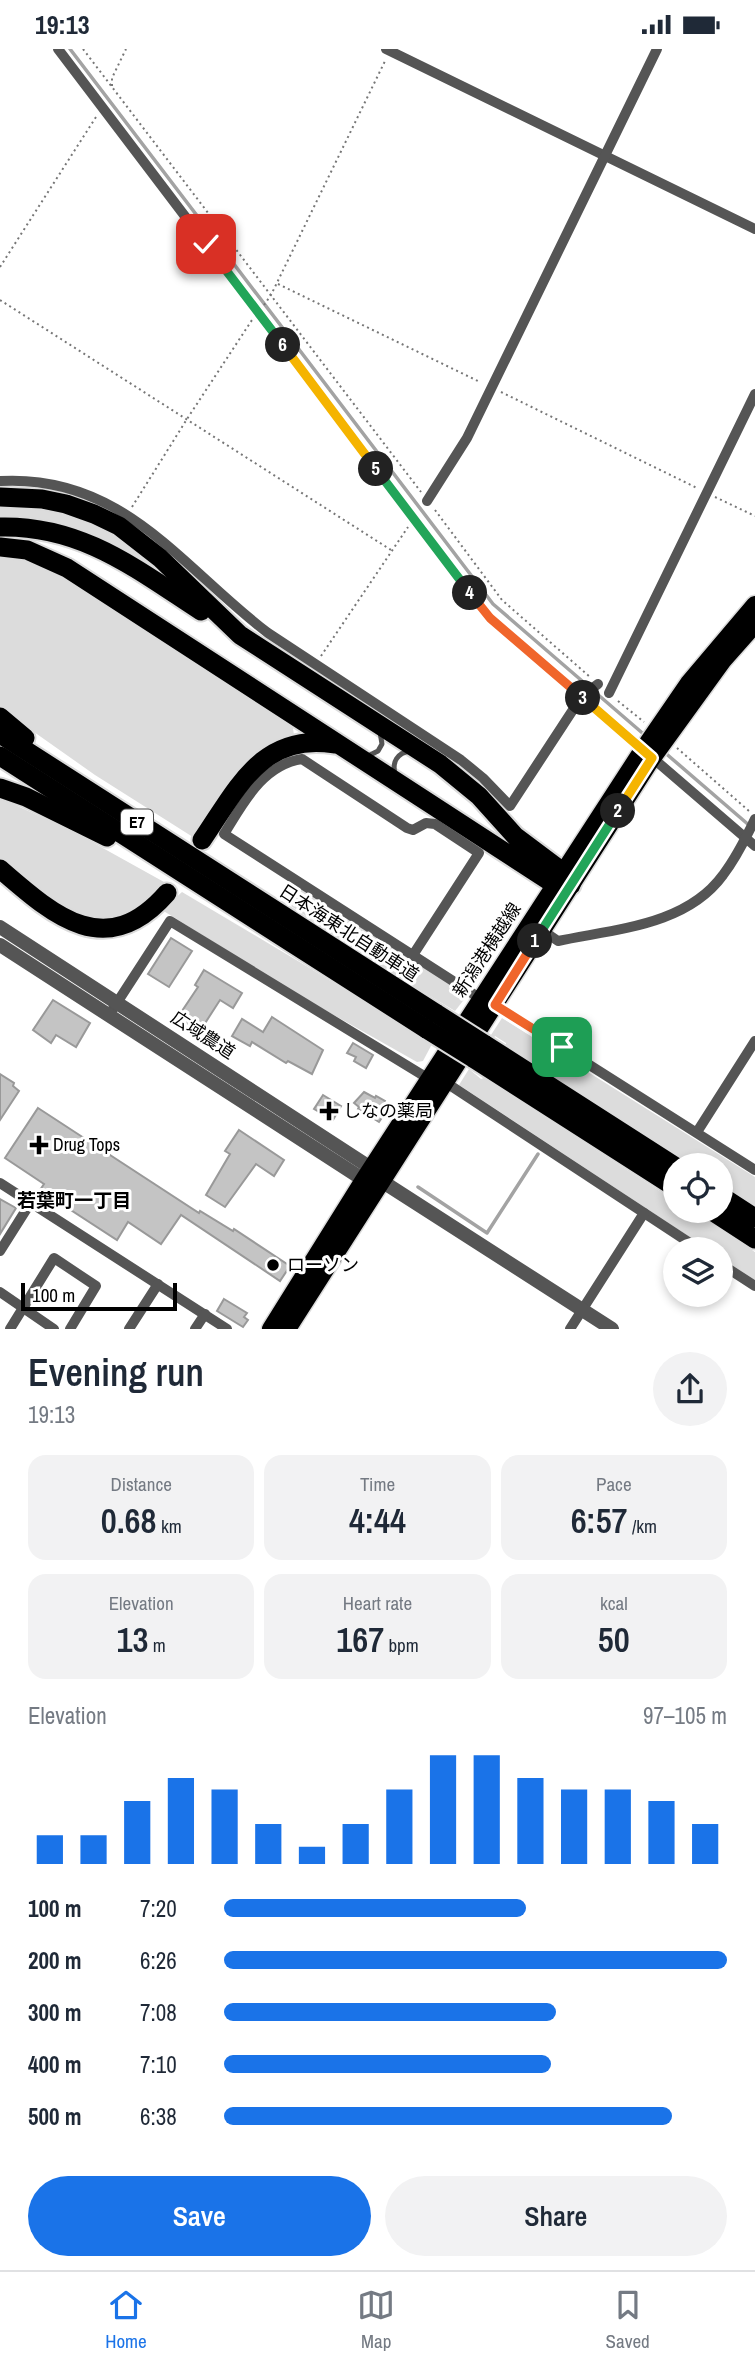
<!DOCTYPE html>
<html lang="en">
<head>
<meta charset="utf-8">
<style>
	:root { --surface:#fff; --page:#f2f2f3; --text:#1f2937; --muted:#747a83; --line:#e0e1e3; --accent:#1a73e8 }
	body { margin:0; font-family:"Archivo Narrow","Noto Sans JP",sans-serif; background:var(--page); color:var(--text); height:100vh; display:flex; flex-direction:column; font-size:26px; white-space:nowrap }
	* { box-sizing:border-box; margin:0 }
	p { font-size:23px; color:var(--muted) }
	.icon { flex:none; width:38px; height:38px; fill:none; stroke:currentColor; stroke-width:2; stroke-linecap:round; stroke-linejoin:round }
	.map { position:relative; height:1280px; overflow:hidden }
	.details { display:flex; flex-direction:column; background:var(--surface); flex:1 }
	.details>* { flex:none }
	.buttons { position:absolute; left:663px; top:1104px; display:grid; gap:14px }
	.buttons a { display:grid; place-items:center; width:70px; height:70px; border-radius:50%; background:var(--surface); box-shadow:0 4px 10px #0003; font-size:35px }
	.scale { position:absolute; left:21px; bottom:18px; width:156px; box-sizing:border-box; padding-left:7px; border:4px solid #000; border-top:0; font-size:19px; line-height:24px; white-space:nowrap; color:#000; -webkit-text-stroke:5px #fff; paint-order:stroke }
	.pin { position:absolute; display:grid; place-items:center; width:60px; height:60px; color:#fff; margin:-30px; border-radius:14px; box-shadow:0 4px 10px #0006 }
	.km { position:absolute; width:35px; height:35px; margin:-18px; border-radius:50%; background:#222; color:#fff; font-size:19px; line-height:35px; text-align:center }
	.round { display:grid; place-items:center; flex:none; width:74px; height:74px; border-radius:37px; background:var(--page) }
	.head { display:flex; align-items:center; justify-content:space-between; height:119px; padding:0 28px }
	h1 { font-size:38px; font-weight:600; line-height:52px }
	.stats { display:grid; grid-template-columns:repeat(3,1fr); gap:10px; height:119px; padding:7px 28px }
	.stats div { display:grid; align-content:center; border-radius:18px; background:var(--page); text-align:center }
	.stats b { font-size:35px; font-weight:600 }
	.stats small { font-size:19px; font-weight:400 }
	.stats p { font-size:19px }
	.chart { height:196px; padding:14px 28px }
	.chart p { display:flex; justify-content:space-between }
	.chart svg { width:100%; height:126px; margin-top:7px; stroke:var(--accent); stroke-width:6 }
	.primary-button { display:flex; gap:14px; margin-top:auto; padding:14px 28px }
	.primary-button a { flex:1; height:80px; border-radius:42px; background:var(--accent); color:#fff; font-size:28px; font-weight:600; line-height:80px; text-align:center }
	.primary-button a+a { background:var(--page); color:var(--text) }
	ul { padding:0 28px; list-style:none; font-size:23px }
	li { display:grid; grid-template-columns:112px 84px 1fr; align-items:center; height:52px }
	li i { height:18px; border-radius:9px; background:var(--accent) }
	.status { display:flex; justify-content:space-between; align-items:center; height:49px; padding:0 35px; background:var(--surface); direction:ltr }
	.status svg { height:19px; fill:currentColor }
	.tab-bar { display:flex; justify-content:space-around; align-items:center; height:98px; border-top:2px solid var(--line); background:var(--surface); font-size:19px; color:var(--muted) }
	.tab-bar a { display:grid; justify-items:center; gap:4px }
	.tab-bar .on { color:var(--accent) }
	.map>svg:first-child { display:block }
	.green { fill:#dcdcdc }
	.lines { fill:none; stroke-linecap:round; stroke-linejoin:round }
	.stream { stroke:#a3a3a3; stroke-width:3.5 }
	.building { fill:#c4c4c4; stroke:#999; stroke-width:2 }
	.primary-casing { stroke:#dbdbdb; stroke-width:21 }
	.motorway-casing { stroke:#dbdbdb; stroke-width:23 }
	.path { stroke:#777; stroke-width:2; stroke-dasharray:2 3.5; stroke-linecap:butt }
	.service { stroke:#555; stroke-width:5 }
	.minor { stroke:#555; stroke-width:10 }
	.tertiary { stroke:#555; stroke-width:14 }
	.primary { stroke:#000; stroke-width:18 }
	.motorway { stroke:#000; stroke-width:19 }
	.motorway-bridge-casing { stroke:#dbdbdb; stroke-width:23; stroke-linecap:butt }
	.motorway-bridge { stroke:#000; stroke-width:19 }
	.split-1-casing { stroke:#fff; stroke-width:14 }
	.split-2-casing { stroke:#fff; stroke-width:14 }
	.split-3-casing { stroke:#fff; stroke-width:14 }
	.split-4-casing { stroke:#fff; stroke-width:14 }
	.split-5-casing { stroke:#fff; stroke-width:14 }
	.split-6-casing { stroke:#fff; stroke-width:14 }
	.split-7-casing { stroke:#fff; stroke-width:14 }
	.split-1 { stroke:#f0652b; stroke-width:9 }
	.split-2 { stroke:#22a559; stroke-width:9 }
	.split-3 { stroke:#f5b400; stroke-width:9 }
	.split-4 { stroke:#f0652b; stroke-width:9 }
	.split-5 { stroke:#22a559; stroke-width:9 }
	.split-6 { stroke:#f5b400; stroke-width:9 }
	.split-7 { stroke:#22a559; stroke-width:9 }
	.poi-dot { fill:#000; stroke:#fff; stroke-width:2.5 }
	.labels { text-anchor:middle; stroke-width:6; stroke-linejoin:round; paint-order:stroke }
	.shield { fill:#fff; stroke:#4c4c4c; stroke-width:2 }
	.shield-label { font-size:16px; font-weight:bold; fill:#000 }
	.street-label { font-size:18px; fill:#000; stroke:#fff }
	.poi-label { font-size:18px; fill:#000; stroke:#fff; text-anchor:start }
	.neighbourhood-label { font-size:19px; font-weight:bold; fill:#000; stroke:#fff }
</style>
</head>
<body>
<div class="status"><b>19:13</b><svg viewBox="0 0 49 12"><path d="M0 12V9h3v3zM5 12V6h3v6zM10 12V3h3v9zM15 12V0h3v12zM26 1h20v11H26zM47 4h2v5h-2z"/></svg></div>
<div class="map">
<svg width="755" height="1280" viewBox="0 0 755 1280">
	<rect width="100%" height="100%" fill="#fff"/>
	<g class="green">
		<path d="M20 452 103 473 174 534 0 473V454Z"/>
		<path d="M0 504 35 511 63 525 292 673 294 686 283 689 263 701 196 790 95 726 0 659Z"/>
		<path d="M0 749 74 783 164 833C153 845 142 858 128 866 118 871 107 871 96 869 56 866 30 838 0 813Z"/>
		<path d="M303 839 446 932 466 948 455 962 390 923 291 857 294 842Z"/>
		<path d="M182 843 308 918 432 995 423 1012 417 1013 302 948 162 861Z"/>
		<path d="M502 969 755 1128V1156L721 1135V1116H693L506 996V994L495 987 494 989 491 986Z"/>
		<path d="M469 1020 481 1030 484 1029 675 1152 676 1162H691L755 1203V1231L721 1209V1200H708L459 1036Z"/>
	</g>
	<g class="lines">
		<g class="stream">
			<path d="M70 0 493 555 647 688"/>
			<path d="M663 702 750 777"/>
			<path d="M418 1138 487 1184 538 1105"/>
		</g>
	</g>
	<g class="building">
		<path d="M171 889 192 902 169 938 148 925Z"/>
		<path d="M204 921 242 944 233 959 220 951 200 982 178 968 198 938 195 936Z"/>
		<path d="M53 951 90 974 76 998 56 986 51 994 33 981Z"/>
		<path d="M272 968 323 1001 312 1025 288 1012 286 1014 252 993 250 997 232 987 242 970 263 983Z"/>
		<path d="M353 994 373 1006 366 1019 354 1012 356 1008 347 1004Z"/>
		<path d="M0 1025 14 1034 13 1037 19 1042 0 1071Z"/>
		<path d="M364 1043 375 1049 376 1047 385 1052 384 1055 389 1058 379 1073 358 1060 359 1058 354 1054Z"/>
		<path d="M323 1046 341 1057 333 1071 314 1060Z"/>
		<path d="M38 1059 199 1164 200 1162 233 1182 234 1180 290 1217 280 1232 181 1166 161 1195 128 1173 117 1191 40 1141 44 1135 5 1109Z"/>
		<path d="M239 1081 284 1111 274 1127 256 1115 225 1158 206 1146 230 1105 225 1102Z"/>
		<path d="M0 1150 16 1159 0 1185Z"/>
		<path d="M224 1250 247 1264 244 1268 248 1271 243 1278 217 1262Z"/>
	</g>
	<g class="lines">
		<defs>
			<g id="primary">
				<path d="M271 1280 364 1131 643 701 689 634 755 556"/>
				<path d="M287 1280 652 709 723 611 755 575"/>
			</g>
			<g id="motorway">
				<path d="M0 448 42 450 66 455 94 465 119 477 160 509 240 586 440 715 479 747 515 787 563 823 571 836 554 835 67 519 27 501 0 498"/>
				<path d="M0 478C82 476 136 520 201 562"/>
				<path d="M0 668 25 689"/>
				<path d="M0 685 437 965"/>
				<path d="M0 707 428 981"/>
				<path d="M0 739 26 748 107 788"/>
				<path d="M202 791C237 740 262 683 334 695"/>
				<path d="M0 820C53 866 106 914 167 844"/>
				<path d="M484 995 676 1118"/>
				<path d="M473 1009 676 1139"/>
				<path d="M721 1147 755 1169"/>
				<path d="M712 1162 755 1190"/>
			</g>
		</defs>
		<use href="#primary" class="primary-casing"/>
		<use href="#motorway" class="motorway-casing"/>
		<g class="path">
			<path d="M83 0 421 443"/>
			<path d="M112 37V29L126 0"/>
			<path d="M0 218 96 68"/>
			<path d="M278 235 480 333"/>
			<path d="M0 251 391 501"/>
			<path d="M264 256 271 246 386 10"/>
			<path d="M501 343 697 439"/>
			<path d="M715 448 755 467"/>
			<path d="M132 458 187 370 252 271"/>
			<path d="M435 461 502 551 590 628"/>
			<path d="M321 607 408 478"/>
			<path d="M618 652 644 673"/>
			<path d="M677 699 749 762"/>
		</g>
		<g class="service">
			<path d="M368 707 378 702 382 695 380 683"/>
			<path d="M395 725C392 713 397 704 410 702"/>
		</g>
		<g class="minor">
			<path d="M58 0 490 569 755 797"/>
			<path d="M386 0 755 180"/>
			<path d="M0 432C123 425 181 518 268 584L461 711 483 729 510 757 582 647 598 635"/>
			<path d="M427 452 467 389 657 0"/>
			<path d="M609 644 755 345"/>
			<path d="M542 881 558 892C614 880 686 877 723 826 736 809 746 789 755 770"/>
			<path d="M413 906 479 804 435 775 426 774 413 781 407 779 302 710C262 716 243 755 224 785L481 950"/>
			<path d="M495 956 755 1121"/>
			<path d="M109 966 170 872 429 1030"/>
			<path d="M445 1033 699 1200"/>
			<path d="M697 1083 755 992"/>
			<path d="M0 1134 227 1280"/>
			<path d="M0 1202 31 1153"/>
			<path d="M721 1215 755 1237"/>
			<path d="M0 1243 54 1280"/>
			<path d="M10 1280 54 1209 96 1237 70 1280"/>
			<path d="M129 1280 158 1235"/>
			<path d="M195 1280 205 1265"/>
			<path d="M570 1280 644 1164"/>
		</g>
		<g class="tertiary">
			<path d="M0 878 371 1119 380 1131 612 1280"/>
			<path d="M0 896 364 1131H372"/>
		</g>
		<use href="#primary" class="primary"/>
		<use href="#motorway" class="motorway"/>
		<defs>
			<g id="motorway-bridge">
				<path d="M437 965 484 995"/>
				<path d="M428 981 473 1009"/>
			</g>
		</defs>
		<use href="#motorway-bridge" class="motorway-bridge-casing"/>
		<use href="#motorway-bridge" class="motorway-bridge"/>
	</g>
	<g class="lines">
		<defs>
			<path id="split-1" d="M535 892 495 956 562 998"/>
			<path id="split-2" d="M535 892 618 762"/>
			<path id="split-3" d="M583 649 652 709 618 762"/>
			<path id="split-4" d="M470 544 490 569 583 649"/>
			<path id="split-5" d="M376 420 470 544"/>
			<path id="split-6" d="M283 296 376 420"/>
			<path id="split-7" d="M206 195 283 296"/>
		</defs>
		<use href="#split-1" class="split-1-casing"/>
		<use href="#split-2" class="split-2-casing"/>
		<use href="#split-3" class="split-3-casing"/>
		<use href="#split-4" class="split-4-casing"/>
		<use href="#split-5" class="split-5-casing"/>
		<use href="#split-6" class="split-6-casing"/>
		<use href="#split-7" class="split-7-casing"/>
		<use href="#split-1" class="split-1"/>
		<use href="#split-2" class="split-2"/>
		<use href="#split-3" class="split-3"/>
		<use href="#split-4" class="split-4"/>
		<use href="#split-5" class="split-5"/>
		<use href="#split-6" class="split-6"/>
		<use href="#split-7" class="split-7"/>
	</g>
	<g class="poi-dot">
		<path d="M325.5 1051.5h7v7h7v7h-7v7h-7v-7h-7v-7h7z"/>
		<path d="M35.5 1085.5h7v7h7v7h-7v7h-7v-7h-7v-7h7z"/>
		<circle cx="273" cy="1216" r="7"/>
	</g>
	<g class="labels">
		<rect class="shield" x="121" y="760.5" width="32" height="25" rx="5"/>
		<g class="shield-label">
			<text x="137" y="779">E7</text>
		</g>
		<g class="street-label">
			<text transform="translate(349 884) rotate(33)" y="6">日本海東北自動車道</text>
			<text transform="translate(487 901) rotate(-57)" y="6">新潟港横越線</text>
			<text transform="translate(203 986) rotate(33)" y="6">広域農道</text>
		</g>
		<g class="poi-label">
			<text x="343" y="1068">しなの薬局</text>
			<text x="53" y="1102">Drug Tops</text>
			<text x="287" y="1222">ローソン</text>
		</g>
		<g class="neighbourhood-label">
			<text x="74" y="1158">若葉町一丁目</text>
		</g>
	</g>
</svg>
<div class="buttons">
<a><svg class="icon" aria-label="locate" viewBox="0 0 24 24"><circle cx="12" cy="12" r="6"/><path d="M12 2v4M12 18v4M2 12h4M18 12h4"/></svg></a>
<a><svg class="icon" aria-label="layers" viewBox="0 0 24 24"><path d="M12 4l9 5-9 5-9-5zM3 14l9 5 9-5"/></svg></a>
</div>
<div class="scale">100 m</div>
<div class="pin" style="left:562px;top:998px;background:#1e9e55"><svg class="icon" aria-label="arrive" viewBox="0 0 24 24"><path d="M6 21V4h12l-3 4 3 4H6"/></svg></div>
<div class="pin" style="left:206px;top:195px;background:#d93025"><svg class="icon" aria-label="check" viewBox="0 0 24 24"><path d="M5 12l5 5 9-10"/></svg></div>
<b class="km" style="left:535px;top:892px">1</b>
<b class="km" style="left:618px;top:762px">2</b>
<b class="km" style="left:583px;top:649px">3</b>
<b class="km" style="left:470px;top:544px">4</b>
<b class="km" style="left:376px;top:420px">5</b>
<b class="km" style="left:283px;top:296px">6</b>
</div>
<section class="details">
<div class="head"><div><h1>Evening run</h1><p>19:13</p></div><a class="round"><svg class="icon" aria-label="share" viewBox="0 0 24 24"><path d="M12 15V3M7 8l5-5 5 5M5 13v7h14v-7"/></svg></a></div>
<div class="stats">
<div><p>Distance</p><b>0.68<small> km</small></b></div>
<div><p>Time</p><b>4:44</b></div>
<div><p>Pace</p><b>6:57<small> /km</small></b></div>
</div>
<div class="stats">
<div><p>Elevation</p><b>13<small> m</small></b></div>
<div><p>Heart rate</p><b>167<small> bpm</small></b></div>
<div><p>kcal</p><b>50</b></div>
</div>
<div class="chart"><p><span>Elevation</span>97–105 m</p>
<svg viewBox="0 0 160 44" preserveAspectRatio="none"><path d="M5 44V34M15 44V34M25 44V22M35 44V14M45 44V18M55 44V30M65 44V38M75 44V30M85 44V18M95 44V6M105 44V6M115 44V14M125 44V18M135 44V18M145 44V22M155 44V30"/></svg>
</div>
<ul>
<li><b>100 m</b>7:20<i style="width:60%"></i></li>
<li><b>200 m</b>6:26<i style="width:100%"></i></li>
<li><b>300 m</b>7:08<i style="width:66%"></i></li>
<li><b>400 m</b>7:10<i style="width:65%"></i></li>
<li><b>500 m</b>6:38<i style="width:89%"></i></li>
</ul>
<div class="primary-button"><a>Save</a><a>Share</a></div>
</section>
<nav class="tab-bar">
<a class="on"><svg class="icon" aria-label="home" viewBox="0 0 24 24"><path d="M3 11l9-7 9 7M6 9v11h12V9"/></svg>Home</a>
<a><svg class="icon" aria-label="map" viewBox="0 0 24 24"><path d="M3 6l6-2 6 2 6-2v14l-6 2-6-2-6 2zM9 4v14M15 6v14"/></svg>Map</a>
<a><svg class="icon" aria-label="saved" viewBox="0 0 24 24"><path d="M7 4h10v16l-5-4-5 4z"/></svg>Saved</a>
</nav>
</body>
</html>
